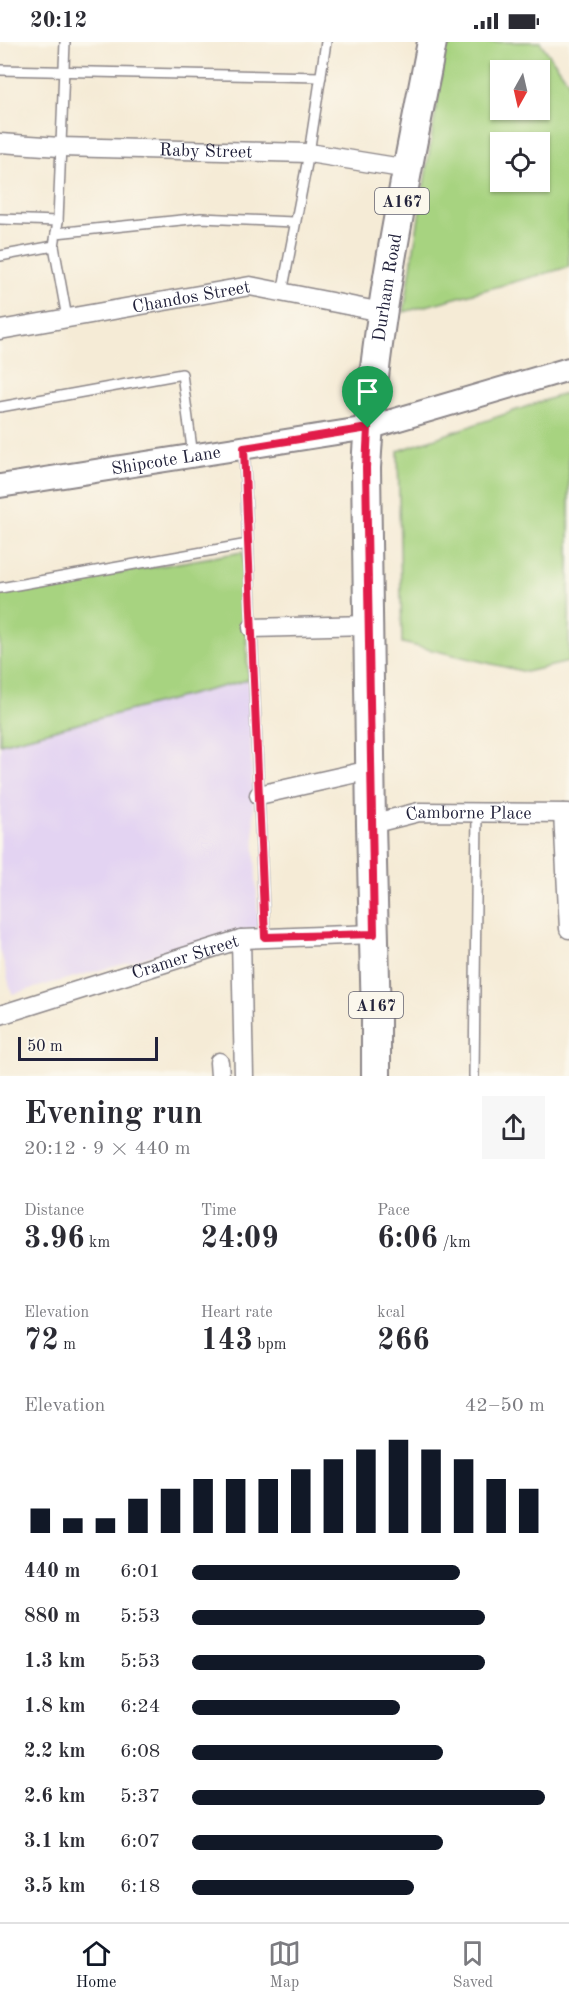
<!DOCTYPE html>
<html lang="en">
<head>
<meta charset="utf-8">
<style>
	:root { --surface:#fff; --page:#f7f7f7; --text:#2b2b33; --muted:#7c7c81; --line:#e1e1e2; --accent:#111827 }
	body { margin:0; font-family:"Old Standard TT",serif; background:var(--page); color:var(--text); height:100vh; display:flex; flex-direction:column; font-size:22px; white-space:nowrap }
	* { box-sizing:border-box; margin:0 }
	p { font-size:20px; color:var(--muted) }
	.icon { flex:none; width:33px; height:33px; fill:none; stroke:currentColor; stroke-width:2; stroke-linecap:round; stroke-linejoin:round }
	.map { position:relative; height:1034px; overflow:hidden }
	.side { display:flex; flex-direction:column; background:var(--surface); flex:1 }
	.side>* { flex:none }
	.needle { width:39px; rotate:188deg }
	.buttons { position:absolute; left:490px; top:18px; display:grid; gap:12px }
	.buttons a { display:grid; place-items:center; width:60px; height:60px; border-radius:0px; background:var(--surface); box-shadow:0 2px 4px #0004; font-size:30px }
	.scale { position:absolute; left:18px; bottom:15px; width:140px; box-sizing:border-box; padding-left:6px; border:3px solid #22223b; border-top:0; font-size:16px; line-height:21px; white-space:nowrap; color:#22223b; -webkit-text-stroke:4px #fbf7ec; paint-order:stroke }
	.pin { position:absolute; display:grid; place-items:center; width:51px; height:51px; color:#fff; margin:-62px -26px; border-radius:50% 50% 50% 0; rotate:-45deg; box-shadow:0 0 6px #0007 }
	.pin .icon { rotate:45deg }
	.round { display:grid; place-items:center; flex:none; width:63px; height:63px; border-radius:0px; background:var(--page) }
	.overview { display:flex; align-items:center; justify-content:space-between; height:102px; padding:0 24px }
	h1 { font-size:33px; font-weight:600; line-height:45px }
	.stats { display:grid; grid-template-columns:repeat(3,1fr); gap:9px; height:102px; padding:6px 24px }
	.stats div { display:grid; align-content:center }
	.stats b { font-size:30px; font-weight:600 }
	.stats small { font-size:16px; font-weight:400 }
	.stats p { font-size:16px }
	.chart { height:168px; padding:12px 24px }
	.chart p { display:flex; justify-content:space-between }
	.chart svg { width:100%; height:108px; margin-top:6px; stroke:var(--accent); stroke-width:6 }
	ul { padding:0 24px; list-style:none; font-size:20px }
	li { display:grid; grid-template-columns:96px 72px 1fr; align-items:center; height:45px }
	li i { height:15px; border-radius:8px; background:var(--accent) }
	.status { display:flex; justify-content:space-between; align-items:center; height:42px; padding:0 30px; background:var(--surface); direction:ltr }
	.status svg { height:16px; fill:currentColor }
	.tab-bar { display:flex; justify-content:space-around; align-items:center; height:84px; border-top:2px solid var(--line); background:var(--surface); font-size:16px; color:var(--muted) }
	.tab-bar a { display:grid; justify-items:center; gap:3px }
	.tab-bar .selected { color:var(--accent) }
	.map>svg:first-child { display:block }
	.built { fill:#e3d3f2 }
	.green { fill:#a7d380; stroke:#647a5e; stroke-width:1.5; fill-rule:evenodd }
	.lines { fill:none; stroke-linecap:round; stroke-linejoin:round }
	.service-casing { stroke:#8c8688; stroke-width:12 }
	.minor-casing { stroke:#8c8688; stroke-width:21 }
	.tertiary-casing { stroke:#8c8688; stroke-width:26 }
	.primary-casing { stroke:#8c8688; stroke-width:32 }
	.service { stroke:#fff; stroke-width:9 }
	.minor { stroke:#fff; stroke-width:18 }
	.tertiary { stroke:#fff; stroke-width:22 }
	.primary { stroke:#fff; stroke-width:28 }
	.route-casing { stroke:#fff; stroke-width:12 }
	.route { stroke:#e11d48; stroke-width:8 }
	.labels { text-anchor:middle; stroke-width:4.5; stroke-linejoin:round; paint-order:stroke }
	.shield { fill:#fbf7ec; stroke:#636270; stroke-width:1.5 }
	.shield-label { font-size:16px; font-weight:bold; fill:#22223b }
	.street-label { font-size:18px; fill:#22223b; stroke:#fbf7ec }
</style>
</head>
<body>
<div class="status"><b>20:12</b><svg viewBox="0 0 49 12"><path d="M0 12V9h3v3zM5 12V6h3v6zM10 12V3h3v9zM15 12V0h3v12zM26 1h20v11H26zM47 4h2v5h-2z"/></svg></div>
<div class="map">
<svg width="569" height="1034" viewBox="0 0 569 1034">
	<rect width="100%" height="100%" fill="#fbf7ec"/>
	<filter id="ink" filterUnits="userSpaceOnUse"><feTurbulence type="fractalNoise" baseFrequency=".0167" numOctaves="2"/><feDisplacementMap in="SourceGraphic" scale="12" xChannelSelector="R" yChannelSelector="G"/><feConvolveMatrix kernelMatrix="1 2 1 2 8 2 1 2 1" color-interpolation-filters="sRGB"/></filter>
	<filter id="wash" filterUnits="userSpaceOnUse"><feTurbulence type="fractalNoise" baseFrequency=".008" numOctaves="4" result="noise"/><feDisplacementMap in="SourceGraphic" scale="24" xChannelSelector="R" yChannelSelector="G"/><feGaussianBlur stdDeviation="1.35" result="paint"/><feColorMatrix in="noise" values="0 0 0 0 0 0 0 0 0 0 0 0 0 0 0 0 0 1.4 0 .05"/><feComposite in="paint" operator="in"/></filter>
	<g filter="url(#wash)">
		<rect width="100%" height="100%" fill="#f5ebd6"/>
		<path class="built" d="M243 510 258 885 12 952 0 907V551Z"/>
		<g class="green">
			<path d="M450 0H540L569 40V225L404 270 445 10ZM501 28H540V68H501ZM501 100H540V140H501Z"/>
			<path d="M569 350V620L526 630 402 601 398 409Z"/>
			<path d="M243 510 248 638 0 702V551Z"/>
		</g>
	</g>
	<g filter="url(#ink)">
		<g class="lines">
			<defs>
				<g id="service">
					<path d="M65 0 58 179 54 204 67 276"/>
					<path d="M0 28 321 35"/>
					<path d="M0 177 58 179"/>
					<path d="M56 191 201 176 294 180"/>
					<path d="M0 214 54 204"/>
					<path d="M282 251 309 111 326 0"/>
					<path d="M0 365 182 332 193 414"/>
					<path d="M244 406 265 895"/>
					<path d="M0 546 248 502"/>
					<path d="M474 1034 477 771"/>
				</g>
				<g id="minor">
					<path id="s1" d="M0 101 60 105 309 111 408 127"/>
					<path id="s2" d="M0 288 250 244 382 270"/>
					<path d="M252 586 368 583"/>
					<path d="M259 753 370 728"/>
					<path d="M563 771 569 887"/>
					<path id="s3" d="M371 782 419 770 569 771"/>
					<path d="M241 897 244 1034"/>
					<path id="s4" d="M0 973 241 897 374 892"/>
					<path d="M219 1020 220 1034"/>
				</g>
				<g id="tertiary">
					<path id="s5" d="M0 444 368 386 569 327"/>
				</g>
				<g id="primary">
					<path id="s6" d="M376 1034V976L371 782 366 426C374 282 405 141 432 0"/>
				</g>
			</defs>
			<use href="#service" class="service-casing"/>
			<use href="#minor" class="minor-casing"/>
			<use href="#tertiary" class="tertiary-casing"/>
			<use href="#primary" class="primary-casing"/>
			<use href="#service" class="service"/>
			<use href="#minor" class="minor"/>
			<use href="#tertiary" class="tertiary"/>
			<use href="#primary" class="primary"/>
		</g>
	</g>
	<g class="lines" filter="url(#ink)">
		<defs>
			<path id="route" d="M368 386 366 426 374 892 265 895 244 406Z"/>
		</defs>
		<use href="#route" class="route-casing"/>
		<use href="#route" class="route"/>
	</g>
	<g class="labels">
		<g class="shield">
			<rect x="375" y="146" width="54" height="26" rx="4.5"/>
			<rect x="349" y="950" width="54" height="26" rx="4.5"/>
		</g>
		<g class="shield-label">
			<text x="402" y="165">A167</text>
			<text x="376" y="969">A167</text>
		</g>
		<g class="street-label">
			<text dy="6" stroke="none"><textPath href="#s1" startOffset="206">Raby Street</textPath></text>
			<text dy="6" stroke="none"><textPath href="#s6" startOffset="790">Durham Road</textPath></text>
			<text dy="6" stroke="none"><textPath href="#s2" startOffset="194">Chandos Street</textPath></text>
			<text dy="6" stroke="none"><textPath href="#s5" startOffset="168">Shipcote Lane</textPath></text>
			<text dy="6" stroke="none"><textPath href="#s3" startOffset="99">Camborne Place</textPath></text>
			<text dy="6" stroke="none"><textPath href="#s4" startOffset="194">Cramer Street</textPath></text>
		</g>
	</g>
</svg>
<div class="buttons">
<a><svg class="needle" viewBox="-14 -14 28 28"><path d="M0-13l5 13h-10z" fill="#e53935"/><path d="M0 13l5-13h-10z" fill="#7c7c81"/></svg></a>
<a><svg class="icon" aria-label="locate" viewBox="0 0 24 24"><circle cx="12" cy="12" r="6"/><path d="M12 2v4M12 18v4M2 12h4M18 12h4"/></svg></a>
</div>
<div class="scale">50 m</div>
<div class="pin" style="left:368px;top:386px;background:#1e9e55"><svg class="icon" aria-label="arrive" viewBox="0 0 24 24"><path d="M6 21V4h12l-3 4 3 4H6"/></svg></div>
</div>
<section class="side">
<div class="overview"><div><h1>Evening run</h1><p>20:12 · 9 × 440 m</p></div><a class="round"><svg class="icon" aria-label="share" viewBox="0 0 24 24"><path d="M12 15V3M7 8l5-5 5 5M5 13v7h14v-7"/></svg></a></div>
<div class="stats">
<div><p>Distance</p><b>3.96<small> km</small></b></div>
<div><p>Time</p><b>24:09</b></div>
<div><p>Pace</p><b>6:06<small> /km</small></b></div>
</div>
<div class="stats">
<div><p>Elevation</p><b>72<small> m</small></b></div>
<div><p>Heart rate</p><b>143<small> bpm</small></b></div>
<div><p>kcal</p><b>266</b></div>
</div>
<div class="chart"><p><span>Elevation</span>42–50 m</p>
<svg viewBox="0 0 160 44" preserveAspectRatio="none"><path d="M5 44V34M15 44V38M25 44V38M35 44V30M45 44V26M55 44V22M65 44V22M75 44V22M85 44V18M95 44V14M105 44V10M115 44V6M125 44V10M135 44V14M145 44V22M155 44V26"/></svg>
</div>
<ul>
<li><b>440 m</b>6:01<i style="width:76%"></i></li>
<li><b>880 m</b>5:53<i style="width:83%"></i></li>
<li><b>1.3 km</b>5:53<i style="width:83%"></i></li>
<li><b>1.8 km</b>6:24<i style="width:59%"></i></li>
<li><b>2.2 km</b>6:08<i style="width:71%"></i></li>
<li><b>2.6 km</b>5:37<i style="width:100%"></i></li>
<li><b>3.1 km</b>6:07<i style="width:71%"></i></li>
<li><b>3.5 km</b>6:18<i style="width:63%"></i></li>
</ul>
</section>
<nav class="tab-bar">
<a class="selected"><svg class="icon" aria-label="home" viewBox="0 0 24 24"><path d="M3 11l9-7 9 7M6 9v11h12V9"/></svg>Home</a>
<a><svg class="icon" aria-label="map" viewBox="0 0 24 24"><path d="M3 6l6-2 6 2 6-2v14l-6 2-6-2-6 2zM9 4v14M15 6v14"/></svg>Map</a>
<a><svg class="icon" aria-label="saved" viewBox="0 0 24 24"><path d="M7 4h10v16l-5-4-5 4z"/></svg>Saved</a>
</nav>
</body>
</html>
